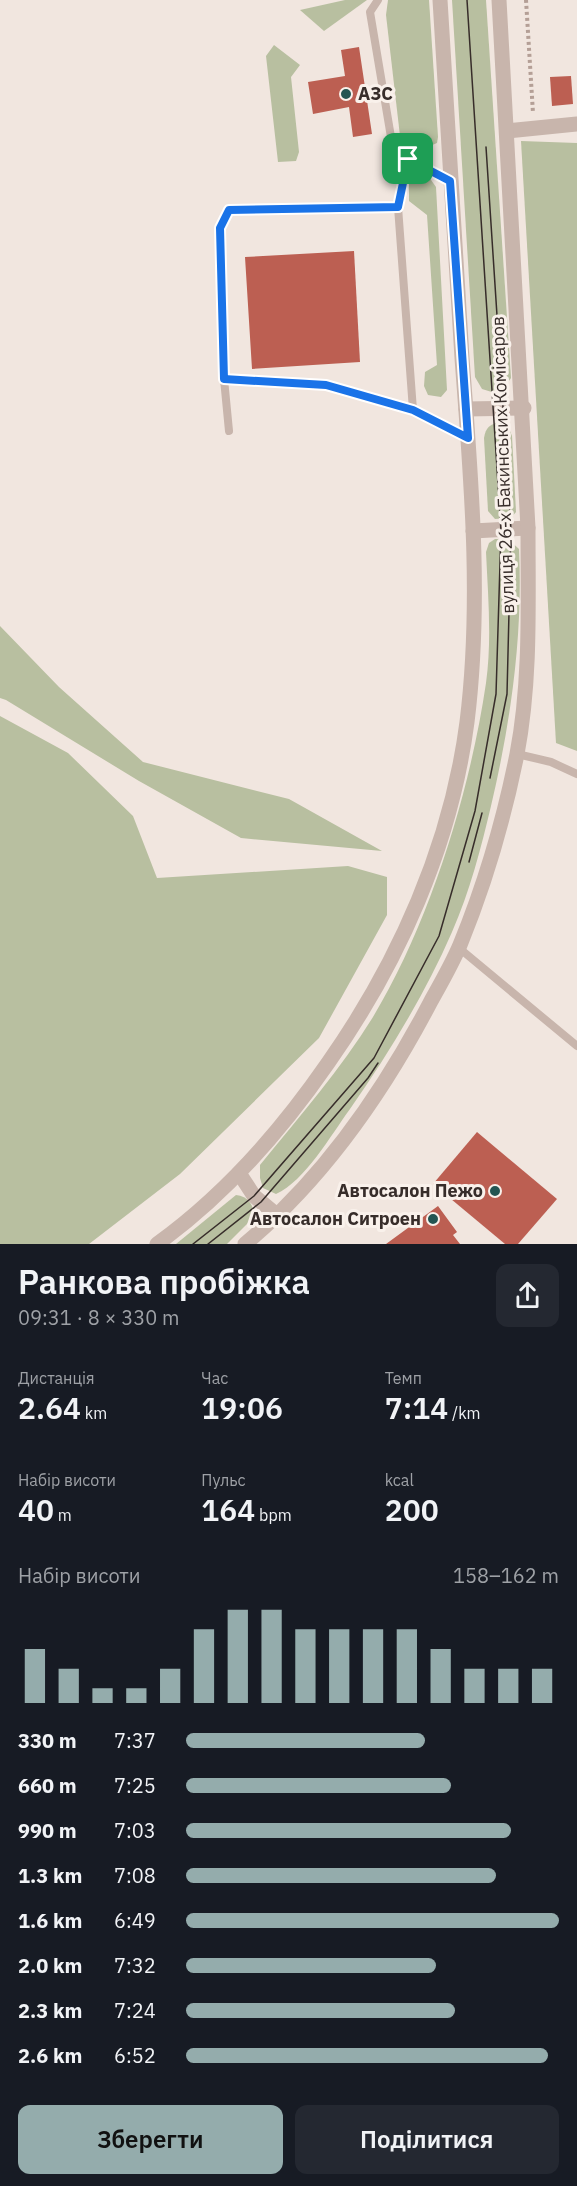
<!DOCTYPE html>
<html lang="uk">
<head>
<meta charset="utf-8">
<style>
	:root { --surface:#171b24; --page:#242831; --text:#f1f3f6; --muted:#9ea1a6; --accent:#94acac }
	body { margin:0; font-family:"IBM Plex Sans",sans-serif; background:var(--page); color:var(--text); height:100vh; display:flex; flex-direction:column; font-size:22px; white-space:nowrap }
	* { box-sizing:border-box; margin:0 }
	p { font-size:20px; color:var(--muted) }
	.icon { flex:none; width:33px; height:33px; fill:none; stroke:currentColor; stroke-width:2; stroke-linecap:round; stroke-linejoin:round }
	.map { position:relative; height:1244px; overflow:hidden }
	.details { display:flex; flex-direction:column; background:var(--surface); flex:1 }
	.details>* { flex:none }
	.pin { position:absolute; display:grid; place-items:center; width:51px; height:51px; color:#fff; margin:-26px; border-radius:12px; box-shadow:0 3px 9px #0006 }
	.round { display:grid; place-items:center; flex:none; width:63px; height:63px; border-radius:12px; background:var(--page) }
	.overview { display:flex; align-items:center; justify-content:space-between; height:102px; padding:0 18px }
	h1 { font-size:33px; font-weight:600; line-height:45px }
	.stats { display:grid; grid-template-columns:repeat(3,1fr); gap:9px; height:102px; padding:6px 18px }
	.stats div { display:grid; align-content:center }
	.stats b { font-size:30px; font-weight:600 }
	.stats small { font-size:16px; font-weight:400 }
	.stats p { font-size:16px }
	.chart { height:168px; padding:12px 18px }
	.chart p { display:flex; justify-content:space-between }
	.chart svg { width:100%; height:108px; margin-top:6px; stroke:var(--accent); stroke-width:6 }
	.cta { display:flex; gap:12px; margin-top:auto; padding:12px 18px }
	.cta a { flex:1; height:69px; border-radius:12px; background:var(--accent); color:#111; font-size:24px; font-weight:600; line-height:69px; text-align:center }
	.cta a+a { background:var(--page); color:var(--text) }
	ul { padding:0 18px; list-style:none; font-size:20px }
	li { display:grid; grid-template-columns:96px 72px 1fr; align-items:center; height:45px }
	li i { height:15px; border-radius:8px; background:var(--accent) }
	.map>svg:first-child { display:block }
	.green { fill:#b8bfa0 }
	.building { fill:#bc5f52 }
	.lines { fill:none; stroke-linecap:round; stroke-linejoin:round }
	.path { stroke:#b49f96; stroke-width:4; stroke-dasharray:3 3; stroke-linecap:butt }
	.service { stroke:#c8b5ac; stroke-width:8 }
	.minor { stroke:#c8b5ac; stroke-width:15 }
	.tertiary { stroke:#c8b5ac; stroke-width:15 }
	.tram { stroke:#372d2a; stroke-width:1.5 }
	.route-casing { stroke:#fff; stroke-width:12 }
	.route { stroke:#1a73e8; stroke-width:8 }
	.poi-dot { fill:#235552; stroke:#f9f1eb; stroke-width:2 }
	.labels { text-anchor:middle; stroke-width:6; stroke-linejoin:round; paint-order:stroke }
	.poi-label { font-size:18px; font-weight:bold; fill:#372d2a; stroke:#f9f1eb; text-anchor:end }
	.street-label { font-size:18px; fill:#372d2a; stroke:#f9f1eb }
</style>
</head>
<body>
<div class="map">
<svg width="577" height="1244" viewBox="0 0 577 1244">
	<rect width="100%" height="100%" fill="#f1e6df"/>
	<g class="green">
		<path d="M345 0H367L324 31 300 10Z"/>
		<path d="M388 0H429L438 137 437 143 430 146 411 148 400 136 386 15Z"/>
		<path d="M452 0H486L511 378 503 389 495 393 482 389 475 377Z"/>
		<path d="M274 45 300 65 291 77 299 152 296 161 278 162 266 56Z"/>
		<path d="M521 141 577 143V751L556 743Z"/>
		<path d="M415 175 429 177 436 187 447 390 441 397 428 395 424 386 425 372 437 365 427 215 409 201V182Z"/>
		<path d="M500 422 508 426 512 436 516 512 511 518 495 519 488 511 484 438C486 427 489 425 500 422Z"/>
		<path d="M495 539H508L519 549C523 636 511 721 491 806 481 848 470 891 452 932 425 994 389 1053 350 1109 331 1135 305 1181 276 1194L263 1188 260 1178V1165C299 1117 341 1069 373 1017 430 922 470 792 486 683 492 640 488 596 486 552L489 543Z"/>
		<path d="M0 626 59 687 143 762 289 799 382 851 241 838 139 781 6 700 0 698Z"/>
		<path d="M0 716 68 753 133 816 157 878 348 866 387 877V915L319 1038 180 1174 89 1244H0Z"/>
		<path d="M236 1195C248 1196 254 1205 254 1217L227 1244H176Z"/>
	</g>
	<g class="building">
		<path d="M359 47 372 134 353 137 349 107 313 114 308 82 345 76 341 50Z"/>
		<path d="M571 76 573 104 552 106 550 77Z"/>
		<path d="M354 251 360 362 252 369 245 257Z"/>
		<path d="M477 1132 557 1199 518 1244H505L433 1184Z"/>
		<path d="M438 1206 457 1232 453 1235 460 1244H386Z"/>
	</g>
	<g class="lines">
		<path class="path" d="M526 0 533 113"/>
		<g class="service">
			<path d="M378 0 370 12 393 149 450 181"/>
			<path d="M398 207 413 410 469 438"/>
			<path d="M224 379 326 385 413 410"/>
			<path d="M229 431 224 379 220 228 229 210 398 207 408 159"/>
			<path d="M517 754 551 762 577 774"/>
			<path d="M459 948 577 1046"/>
		</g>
		<path class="minor" d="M507 131 577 124"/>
		<g class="tertiary">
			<path d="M466 409 524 408"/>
			<path d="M473 531 528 528"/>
			<path d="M239 1173 254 1196 278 1216"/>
			<path d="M157 1244C225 1195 281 1131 328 1063 399 962 451 845 467 722 482 601 471 478 462 358 454 238 447 119 440 0"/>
			<path d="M245 1244C323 1179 384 1091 431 1001 441 983 452 964 460 945 485 884 504 819 517 754 531 681 528 603 528 528L499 0"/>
		</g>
		<g class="tram">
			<path d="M486 147 511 530 507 694 490 778"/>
			<path d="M469 862 482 813"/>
			<path d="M193 1244 254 1196 374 1058 439 936 475 811 496 694 501 531 467 0"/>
			<path d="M208 1244 261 1202 368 1078 378 1063"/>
		</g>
	</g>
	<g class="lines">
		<defs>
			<path id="route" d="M408 159 450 181 468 438 413 410 326 385 224 379 220 228 229 210 398 207Z"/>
		</defs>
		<use href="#route" class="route-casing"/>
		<use href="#route" class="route"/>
	</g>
	<g class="poi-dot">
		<circle cx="346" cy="94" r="6"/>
		<circle cx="495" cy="1191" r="6"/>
		<circle cx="433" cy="1219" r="6"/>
	</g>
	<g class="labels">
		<g class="poi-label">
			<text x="358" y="100" text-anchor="start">АЗС</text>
			<text x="483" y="1197">Автосалон Пежо</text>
			<text x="421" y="1225">Автосалон Ситроен</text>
		</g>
		<g class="street-label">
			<text transform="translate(503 465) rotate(-92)" y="6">вулиця 26-х Бакинських Комісаров</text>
		</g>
	</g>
</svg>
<div class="pin" style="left:408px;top:159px;background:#1e9e55"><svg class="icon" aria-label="arrive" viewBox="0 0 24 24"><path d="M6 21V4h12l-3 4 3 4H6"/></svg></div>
</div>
<section class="details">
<div class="overview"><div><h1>Ранкова пробіжка</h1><p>09:31 · 8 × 330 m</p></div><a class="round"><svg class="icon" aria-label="share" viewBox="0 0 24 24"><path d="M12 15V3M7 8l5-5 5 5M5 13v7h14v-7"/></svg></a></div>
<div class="stats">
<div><p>Дистанція</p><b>2.64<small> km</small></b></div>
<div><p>Час</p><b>19:06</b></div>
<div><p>Темп</p><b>7:14<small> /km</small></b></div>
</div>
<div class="stats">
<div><p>Набір висоти</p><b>40<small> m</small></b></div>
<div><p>Пульс</p><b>164<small> bpm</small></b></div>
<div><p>kcal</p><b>200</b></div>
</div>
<div class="chart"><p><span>Набір висоти</span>158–162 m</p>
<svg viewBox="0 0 160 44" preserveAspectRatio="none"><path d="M5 44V22M15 44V30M25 44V38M35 44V38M45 44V30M55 44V14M65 44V6M75 44V6M85 44V14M95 44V14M105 44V14M115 44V14M125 44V22M135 44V30M145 44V30M155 44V30"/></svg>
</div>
<ul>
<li><b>330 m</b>7:37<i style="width:64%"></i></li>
<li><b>660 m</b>7:25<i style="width:71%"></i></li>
<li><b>990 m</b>7:03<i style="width:87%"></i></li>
<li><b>1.3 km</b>7:08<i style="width:83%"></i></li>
<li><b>1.6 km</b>6:49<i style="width:100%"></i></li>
<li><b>2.0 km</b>7:32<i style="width:67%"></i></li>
<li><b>2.3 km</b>7:24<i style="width:72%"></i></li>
<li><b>2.6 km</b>6:52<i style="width:97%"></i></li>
</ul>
<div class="cta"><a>Зберегти</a><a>Поділитися</a></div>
</section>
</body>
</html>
